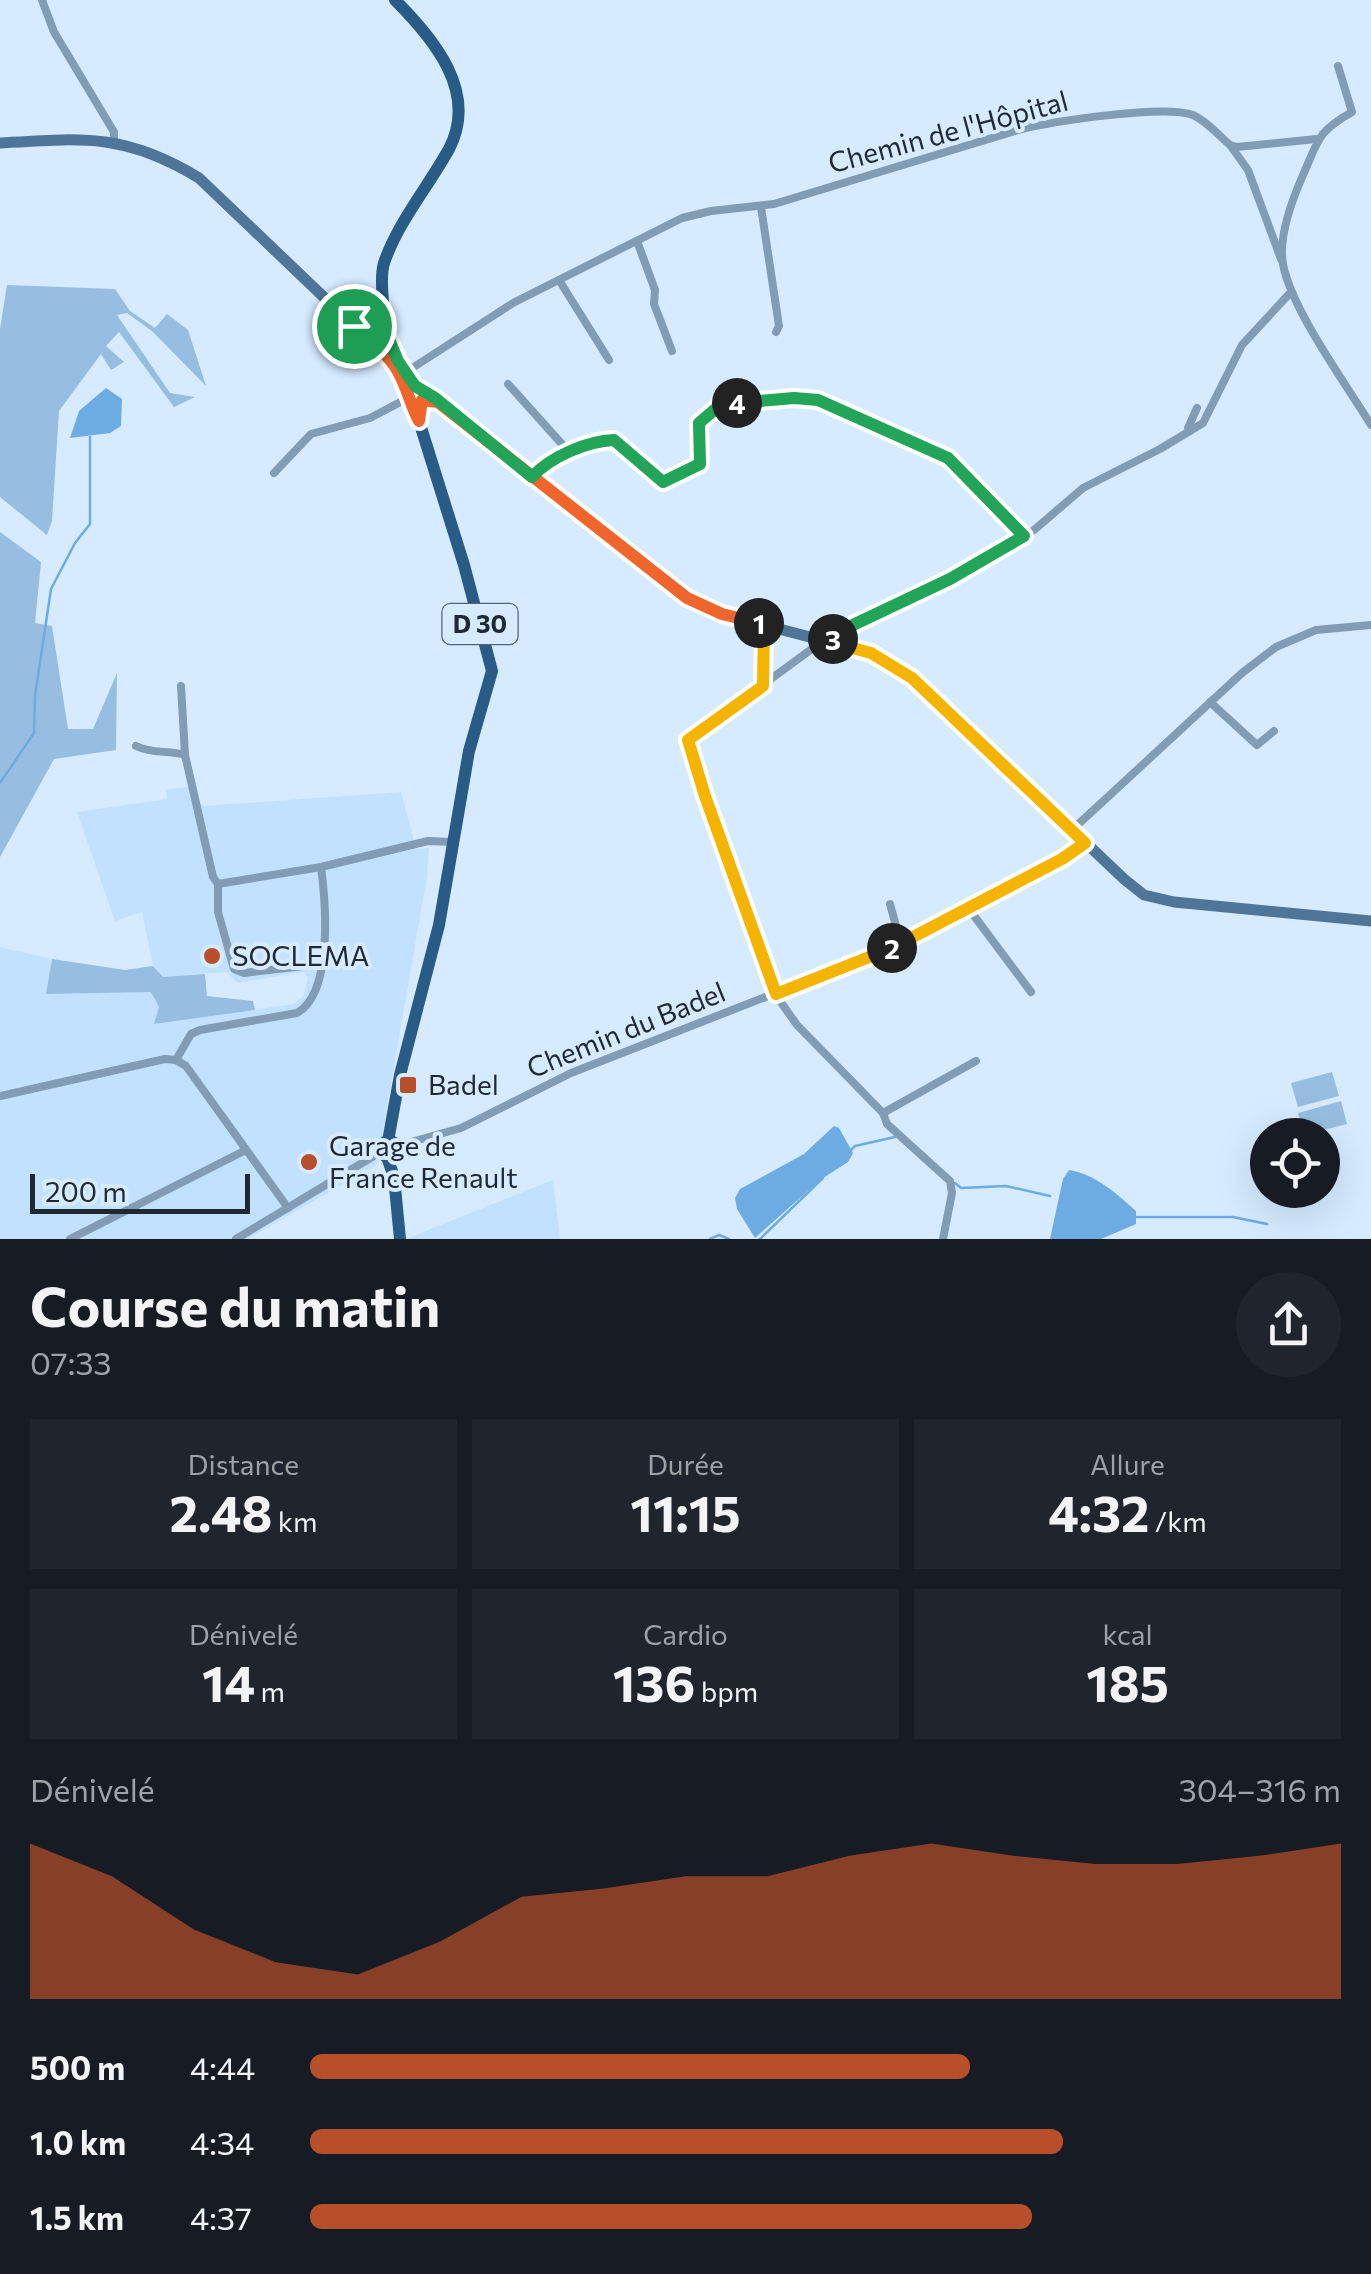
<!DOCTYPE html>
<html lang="fr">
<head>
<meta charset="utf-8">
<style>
	:root { --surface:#171b24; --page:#20242c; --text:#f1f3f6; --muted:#9ea1a6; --accent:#b74f2a }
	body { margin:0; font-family:Commissioner,sans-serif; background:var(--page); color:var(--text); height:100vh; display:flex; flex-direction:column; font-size:38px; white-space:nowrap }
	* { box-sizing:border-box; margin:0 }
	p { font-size:32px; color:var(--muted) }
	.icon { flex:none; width:55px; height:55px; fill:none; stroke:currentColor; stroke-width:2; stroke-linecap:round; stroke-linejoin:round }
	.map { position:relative; height:1239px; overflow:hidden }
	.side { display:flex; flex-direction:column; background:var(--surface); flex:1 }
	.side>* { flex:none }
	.controls { position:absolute; left:1250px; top:1118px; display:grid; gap:20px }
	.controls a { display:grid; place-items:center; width:90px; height:90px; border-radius:50%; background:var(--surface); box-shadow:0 10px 40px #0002; font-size:50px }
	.scale { position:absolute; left:30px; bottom:25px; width:220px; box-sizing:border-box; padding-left:10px; border:5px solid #1f2932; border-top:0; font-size:28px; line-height:35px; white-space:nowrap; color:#1f2932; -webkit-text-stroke:8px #d6ebff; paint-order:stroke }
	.pin { position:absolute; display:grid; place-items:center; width:85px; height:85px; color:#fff; margin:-42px; border:5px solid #fff; border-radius:50%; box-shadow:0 2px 10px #0007 }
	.km { position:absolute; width:50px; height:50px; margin:-25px; border-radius:50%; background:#222; color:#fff; font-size:28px; line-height:50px; text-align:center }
	.round { display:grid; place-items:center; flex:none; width:105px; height:105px; border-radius:52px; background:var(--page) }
	.headline { display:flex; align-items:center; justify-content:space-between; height:170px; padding:0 30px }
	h1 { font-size:55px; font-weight:700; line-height:75px }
	.stats { display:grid; grid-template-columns:repeat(3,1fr); gap:15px; height:170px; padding:10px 30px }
	.stats div { display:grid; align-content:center; border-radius:0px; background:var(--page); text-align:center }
	.stats b { font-size:50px; font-weight:700 }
	.stats small { font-size:28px; font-weight:400 }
	.stats p { font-size:28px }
	.chart { height:280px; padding:20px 30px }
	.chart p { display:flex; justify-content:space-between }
	.chart svg { width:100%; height:180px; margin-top:10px; fill:var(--accent); opacity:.7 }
	ul { padding:0 30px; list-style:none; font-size:32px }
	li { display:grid; grid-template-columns:160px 120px 1fr; align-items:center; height:75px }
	li i { height:25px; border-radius:12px; background:var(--accent) }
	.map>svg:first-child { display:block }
	.built { fill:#c1e1ff }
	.green { fill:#97bee1 }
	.water { fill:#6dace3 }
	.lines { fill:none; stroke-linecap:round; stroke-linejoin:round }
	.stream { stroke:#6dace3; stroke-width:2.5 }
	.street { stroke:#819cb4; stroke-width:8 }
	.secondary { stroke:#4f7699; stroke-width:11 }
	.primary { stroke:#285b85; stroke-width:12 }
	.split-1-casing { stroke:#fff; stroke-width:20 }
	.split-2-casing { stroke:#fff; stroke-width:20 }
	.split-3-casing { stroke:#fff; stroke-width:20 }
	.split-4-casing { stroke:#fff; stroke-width:20 }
	.split-5-casing { stroke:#fff; stroke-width:20 }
	.split-1 { stroke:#f0652b; stroke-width:12 }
	.split-2 { stroke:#f5b400; stroke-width:12 }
	.split-3 { stroke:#f5b400; stroke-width:12 }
	.split-4 { stroke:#22a559; stroke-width:12 }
	.split-5 { stroke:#22a559; stroke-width:12 }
	.poi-dot { fill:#b74f2a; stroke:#d6ebff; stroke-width:4 }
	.labels { text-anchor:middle; stroke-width:8; stroke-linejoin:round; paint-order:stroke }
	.shield { fill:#d6ebff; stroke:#566370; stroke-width:2.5 }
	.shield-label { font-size:25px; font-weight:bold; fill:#1f2932 }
	.street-label { font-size:28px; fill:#1f2932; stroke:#d6ebff }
	.poi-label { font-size:28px; fill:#1f2932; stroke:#d6ebff; text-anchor:start }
</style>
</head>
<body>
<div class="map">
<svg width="1371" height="1239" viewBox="0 0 1371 1239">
	<rect width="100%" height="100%" fill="#d6ebff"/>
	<g class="built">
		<path d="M193 786 197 801 204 806 401 792 416 849 429 848 427 876 377 1165 247 1239H0V947L52 959 47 994 152 992 159 1007 155 1024 294 1004 304 995 308 978 304 972 238 983 226 972 163 977 153 966 142 912 115 921 77 812 167 799 166 790Z"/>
		<path d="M553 1180 560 1239H406Z"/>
	</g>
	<g class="green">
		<path d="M7 285 115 289 130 311 155 328 167 314 188 330 206 386 152 331 127 313 117 315 170 393 195 397 174 407 119 332 106 346 124 362 111 370 101 354 59 411 52 521 47 535 0 497V329Z"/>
		<path d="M0 532 41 562 35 623 52 626 68 729H93L117 673 116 750 54 759 0 857Z"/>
		<path d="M52 959 125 970 153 966 163 977 205 974 207 996 253 1001 255 1010 154 1024 159 1007 151 992 46 994Z"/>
		<path d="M1332 1072 1339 1096 1298 1107 1291 1083Z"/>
		<path d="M1341 1101 1347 1124 1304 1135 1298 1113Z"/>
	</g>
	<g class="water">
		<path d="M106 388 122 399 121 426 110 433 70 438 79 411Z"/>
		<path d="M834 1126 839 1128 853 1153 848 1162 820 1180 755 1238 737 1209 735 1198 740 1189 804 1154Z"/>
		<path d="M1069 1170C1095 1174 1117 1194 1136 1211V1224L1101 1239H1050L1063 1179Z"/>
	</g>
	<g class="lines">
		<g class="stream">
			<path d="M0 783 34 733 35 696 51 589 75 543 90 524V437"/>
			<path d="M850 1151 855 1146 895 1137"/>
			<path d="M955 1183 961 1188 1006 1186 1050 1196"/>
			<path d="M1134 1217H1233L1267 1224"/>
			<path d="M710 1239 719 1235 729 1239"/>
			<path d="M760 1239 823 1178"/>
		</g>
		<g class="street">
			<path d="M42 0 54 32 114 132V141"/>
			<path d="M1338 66 1352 112C1317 132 1319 139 1303 175 1292 200 1278 236 1283 264 1291 309 1346 384 1371 425"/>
			<path d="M1230 145 1248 170 1281 259"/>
			<path d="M761 207 779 326 776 332"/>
			<path d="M637 241 655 290 654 304 672 351"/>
			<path d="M559 280 609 360"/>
			<path d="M406 372 513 303 682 218 711 211 774 204 1018 130C1050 122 1164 104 1193 115 1207 121 1219 136 1230 145L1237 147 1316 139"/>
			<path d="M508 384 570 453"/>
			<path d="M1189 431 1188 428 1197 408"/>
			<path d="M274 473 311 434 370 418 408 398"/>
			<path d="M533 477C550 457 587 441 614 440L663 482 700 464 699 423 719 405 794 398 818 400 947 458 1024 536"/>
			<path d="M820 639 813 648 688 740 705 796 780 1001 797 1025 883 1113 887 1124 950 1181 952 1193 943 1239"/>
			<path d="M831 642 838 632 992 557 1034 530 1083 488 1160 449 1203 423 1242 345 1291 292"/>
			<path d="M181 686 185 755 213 877 218 884V912L234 969 244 973 321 964"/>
			<path d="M763 686 764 625"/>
			<path d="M1210 702 1257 745 1274 731"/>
			<path d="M136 746C152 754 168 750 185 755"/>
			<path d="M1072 830 1242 673 1276 647 1316 630 1371 625"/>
			<path d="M218 884 321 867 428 841 452 842"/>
			<path d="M890 904 901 944"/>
			<path d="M969 909 1031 992"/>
			<path d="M176 1060 191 1034 200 1030 297 1013C333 993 326 904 321 867"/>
			<path d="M0 1096 165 1059 176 1060 186 1066 288 1208"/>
			<path d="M883 1113 976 1061"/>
			<path d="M397 1146 461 1128 571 1073 901 944 1062 859 1085 843"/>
			<path d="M70 1239 246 1150"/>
			<path d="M236 1239 382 1151"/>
		</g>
		<g class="secondary">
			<path d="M0 143C83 138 125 133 199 178L351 323 364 332H374"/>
			<path d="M424 392 687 599 722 614 871 653 912 678 1124 879 1144 895 1174 902 1371 921"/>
		</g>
		<g class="primary">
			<path d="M389 328C392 353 405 376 424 392L419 419"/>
			<path d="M377 331C390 311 377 286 384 263 398 222 428 187 449 149 479 92 433 38 395 0"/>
			<circle cx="389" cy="1149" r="8"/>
			<path d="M388 1141 400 1075 439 925 469 751 492 671 464 565 419 421 404 382 381 350 370 342 377 331 388 334"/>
			<path d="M387 1157 394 1177 400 1239"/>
		</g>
	</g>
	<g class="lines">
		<defs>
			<path id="split-1" d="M354 326C359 340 371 343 381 351 404 369 407 399 419 421L422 400 438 402 687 598 722 614 759 623"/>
			<path id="split-2" d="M759 623 764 625 763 686 688 740 705 796 776 994 892 948"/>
			<path id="split-3" d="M833 639 830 642 871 653 912 678 1085 843 1062 859 892 948"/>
			<path id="split-4" d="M737 403 794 398 818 400 948 458 1024 536 950 579 838 632 833 639"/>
			<path id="split-5" d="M354 326 364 332H386L398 361 415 386 435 398 532 477C550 457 587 441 614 440L663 482 700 464 699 423 719 406 737 403"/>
		</defs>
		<use href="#split-1" class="split-1-casing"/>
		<use href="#split-2" class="split-2-casing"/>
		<use href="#split-3" class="split-3-casing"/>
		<use href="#split-4" class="split-4-casing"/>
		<use href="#split-5" class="split-5-casing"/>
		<use href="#split-1" class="split-1"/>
		<use href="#split-2" class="split-2"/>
		<use href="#split-3" class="split-3"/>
		<use href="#split-4" class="split-4"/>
		<use href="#split-5" class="split-5"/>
	</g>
	<g class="poi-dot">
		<circle cx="212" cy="956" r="10"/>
		<rect x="398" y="1075" width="20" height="20" rx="5"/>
		<circle cx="309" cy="1162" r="10"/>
	</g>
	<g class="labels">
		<rect class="shield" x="442.5" y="604" width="75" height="40" rx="8"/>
		<g class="shield-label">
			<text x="480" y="633">D 30</text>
		</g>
		<g class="street-label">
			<text transform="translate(948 132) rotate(-15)" y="10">Chemin de l'Hôpital</text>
			<text transform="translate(626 1030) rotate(-22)" y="10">Chemin du Badel</text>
		</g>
		<g class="poi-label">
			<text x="232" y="966">SOCLEMA</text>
			<text x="428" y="1095">Badel</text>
			<text x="329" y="1156">Garage de<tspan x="329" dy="32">France Renault</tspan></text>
		</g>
	</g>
</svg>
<div class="controls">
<a><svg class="icon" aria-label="locate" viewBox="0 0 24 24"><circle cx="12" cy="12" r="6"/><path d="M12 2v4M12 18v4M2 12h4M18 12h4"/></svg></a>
</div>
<div class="scale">200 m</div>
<div class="pin" style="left:354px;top:326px;background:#1e9e55"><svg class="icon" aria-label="arrive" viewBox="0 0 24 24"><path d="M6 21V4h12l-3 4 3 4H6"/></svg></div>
<b class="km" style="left:759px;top:623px">1</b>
<b class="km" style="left:892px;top:948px">2</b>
<b class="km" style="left:833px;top:639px">3</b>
<b class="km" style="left:737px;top:403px">4</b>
</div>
<section class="side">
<div class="headline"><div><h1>Course du matin</h1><p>07:33</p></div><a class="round"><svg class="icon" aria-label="share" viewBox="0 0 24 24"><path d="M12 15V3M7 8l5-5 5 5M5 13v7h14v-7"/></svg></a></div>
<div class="stats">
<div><p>Distance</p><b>2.48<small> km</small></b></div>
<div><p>Durée</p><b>11:15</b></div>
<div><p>Allure</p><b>4:32<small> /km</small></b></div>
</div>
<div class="stats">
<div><p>Dénivelé</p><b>14<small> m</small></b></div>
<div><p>Cardio</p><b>136<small> bpm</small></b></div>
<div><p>kcal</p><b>185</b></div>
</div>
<div class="chart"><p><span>Dénivelé</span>304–316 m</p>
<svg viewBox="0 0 160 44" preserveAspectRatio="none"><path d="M0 44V6L10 14L20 27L30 35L40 38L50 30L60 19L70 17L80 14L90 14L100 9L110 6L120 9L130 11L140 11L150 9L160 6V44z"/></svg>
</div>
<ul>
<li><b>500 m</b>4:44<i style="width:64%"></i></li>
<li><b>1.0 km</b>4:34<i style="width:73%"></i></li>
<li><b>1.5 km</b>4:37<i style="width:70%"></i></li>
</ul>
</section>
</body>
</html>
